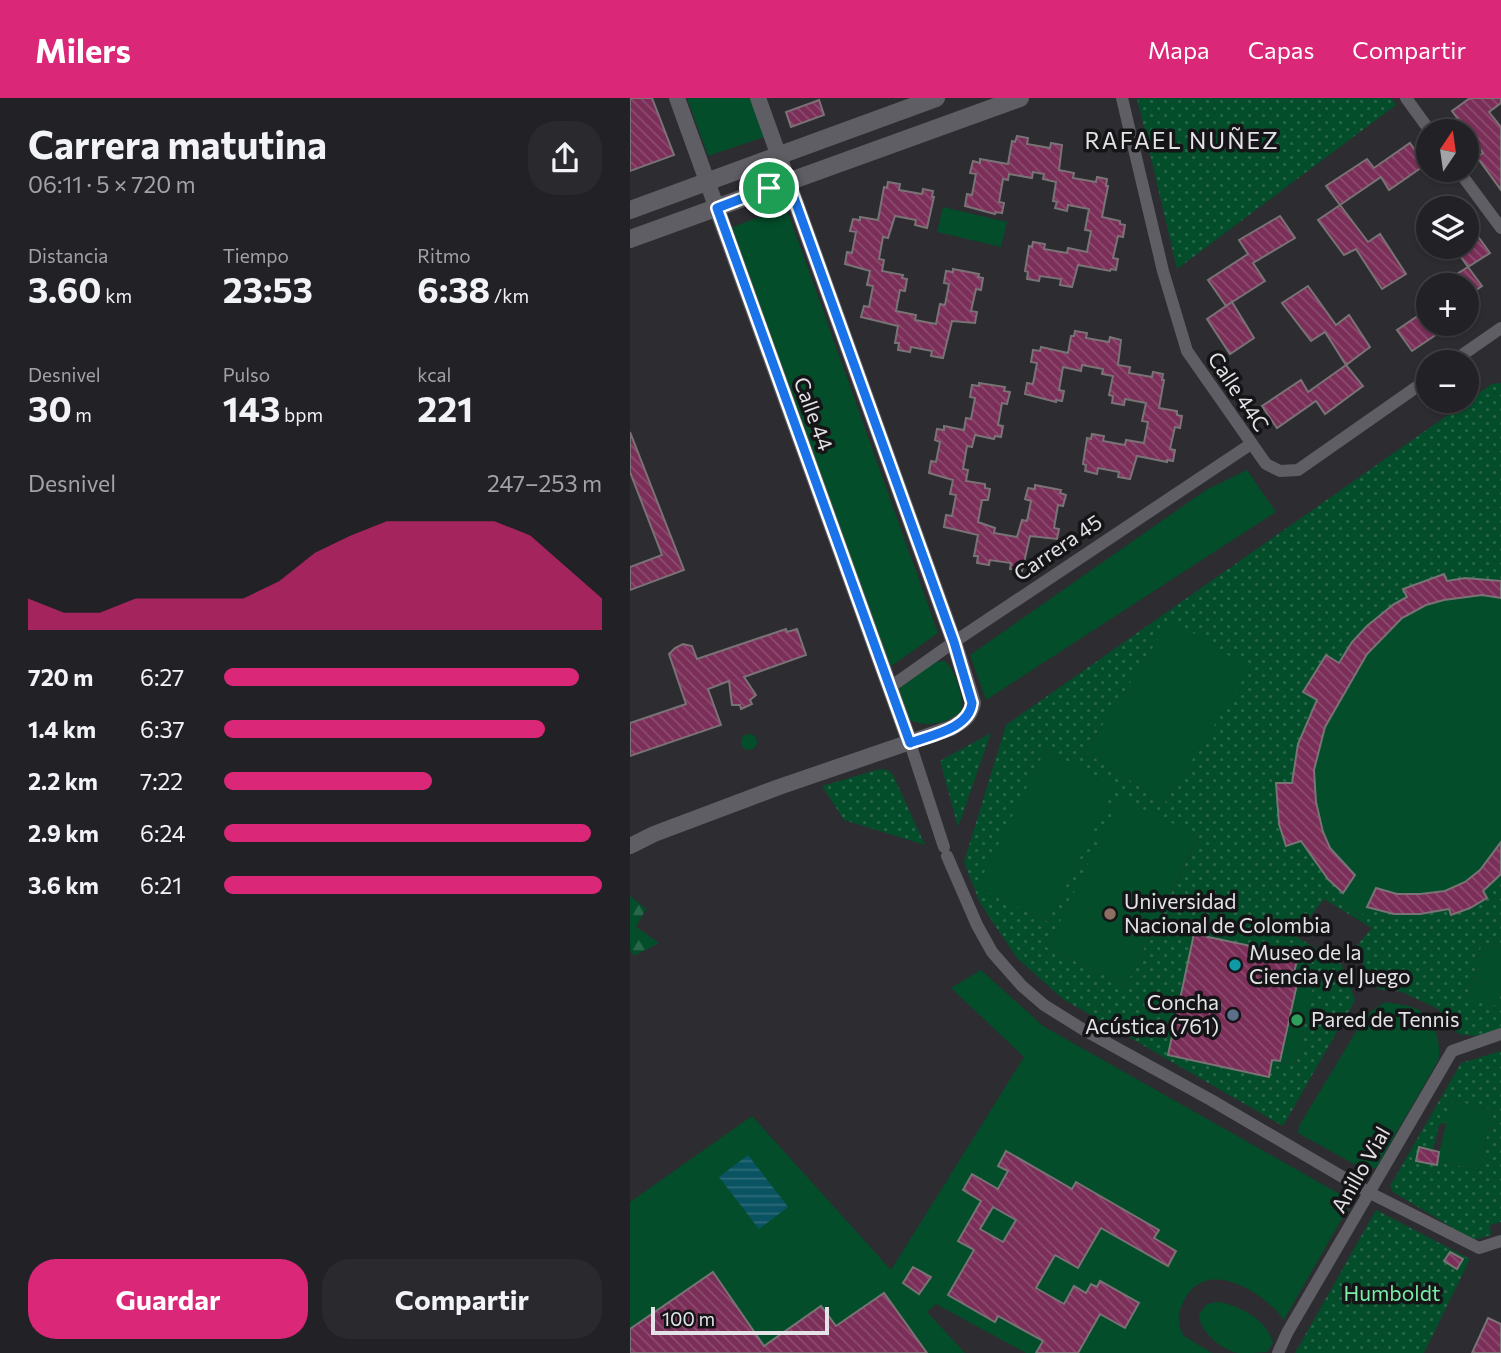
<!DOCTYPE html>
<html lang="es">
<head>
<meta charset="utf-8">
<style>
	:root { --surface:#222125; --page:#2a292d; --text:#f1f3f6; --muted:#a2a3a7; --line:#3f3e42; --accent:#db2777 }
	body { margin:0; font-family:Commissioner,sans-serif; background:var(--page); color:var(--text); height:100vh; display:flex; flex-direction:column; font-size:26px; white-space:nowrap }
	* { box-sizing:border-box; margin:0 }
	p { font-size:23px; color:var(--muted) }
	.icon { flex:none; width:38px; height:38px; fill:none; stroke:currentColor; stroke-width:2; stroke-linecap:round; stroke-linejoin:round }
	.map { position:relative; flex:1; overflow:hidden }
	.side { display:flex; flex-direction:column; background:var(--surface); width:630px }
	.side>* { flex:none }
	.needle { width:46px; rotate:13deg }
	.tools { position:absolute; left:786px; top:21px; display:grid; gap:14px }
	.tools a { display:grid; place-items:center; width:63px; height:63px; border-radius:50%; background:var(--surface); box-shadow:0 2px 5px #0004,0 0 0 2px var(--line); font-size:35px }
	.scale { position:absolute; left:21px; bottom:18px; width:178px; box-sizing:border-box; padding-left:7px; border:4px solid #e3e2e6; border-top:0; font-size:19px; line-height:24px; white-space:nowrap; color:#e3e2e6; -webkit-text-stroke:5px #151417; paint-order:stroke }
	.pin { position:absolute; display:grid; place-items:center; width:60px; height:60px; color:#fff; margin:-30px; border:4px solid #fff; border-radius:50%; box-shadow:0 2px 7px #0007 }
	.round { display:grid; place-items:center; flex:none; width:74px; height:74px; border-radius:28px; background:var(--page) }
	.headline { display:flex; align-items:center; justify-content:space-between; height:119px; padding:0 28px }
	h1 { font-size:38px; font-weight:700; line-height:52px }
	.stats { display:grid; grid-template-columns:repeat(3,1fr); gap:10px; height:119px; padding:7px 28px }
	.stats div { display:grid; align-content:center }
	.stats b { font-size:35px; font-weight:700 }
	.stats small { font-size:19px; font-weight:400 }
	.stats p { font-size:19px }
	.chart { height:196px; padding:14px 28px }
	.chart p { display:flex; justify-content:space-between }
	.chart svg { width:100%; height:126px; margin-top:7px; fill:var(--accent); opacity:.7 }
	.button { display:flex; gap:14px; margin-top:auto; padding:14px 28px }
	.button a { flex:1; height:80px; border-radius:28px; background:var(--accent); color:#fff; font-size:28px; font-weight:700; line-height:80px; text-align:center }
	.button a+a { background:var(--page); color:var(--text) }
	ul { padding:0 28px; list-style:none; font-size:23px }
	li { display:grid; grid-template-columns:112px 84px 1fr; align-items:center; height:52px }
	li i { height:18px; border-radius:9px; background:var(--accent) }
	header { display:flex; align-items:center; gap:42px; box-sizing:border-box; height:98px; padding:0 35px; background:var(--accent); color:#fff }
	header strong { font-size:33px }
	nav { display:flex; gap:38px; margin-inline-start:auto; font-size:24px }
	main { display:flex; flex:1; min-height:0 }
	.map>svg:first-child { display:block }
	.green { fill:#044d2a }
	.forest { fill:url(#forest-firs) }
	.park { fill:url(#park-dots); fill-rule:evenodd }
	.water { fill:url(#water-rules) }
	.building { fill:url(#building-back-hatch); stroke:#7a7376; stroke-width:2; fill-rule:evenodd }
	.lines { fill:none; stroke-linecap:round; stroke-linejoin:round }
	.minor { stroke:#5f5e64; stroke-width:12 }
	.tertiary { stroke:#5f5e64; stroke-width:16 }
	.secondary { stroke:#5f5e64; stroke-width:18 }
	.route-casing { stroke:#fff; stroke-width:14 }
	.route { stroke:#1a73e8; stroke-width:9 }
	.education-dot { fill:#8d6e63; stroke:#151417; stroke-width:2.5 }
	.culture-dot { fill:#0f9aa8; stroke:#151417; stroke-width:2.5 }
	.service-dot { fill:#5c6f8a; stroke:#151417; stroke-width:2.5 }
	.leisure-dot { fill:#2e9e5b; stroke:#151417; stroke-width:2.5 }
	.labels { text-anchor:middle; stroke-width:7; stroke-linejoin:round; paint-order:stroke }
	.street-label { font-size:21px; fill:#e3e2e6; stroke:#151417 }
	.poi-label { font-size:21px; fill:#e3e2e6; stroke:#151417; text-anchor:start }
	.park-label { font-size:21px; fill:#7befa8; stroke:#151417 }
	.neighbourhood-label { font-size:23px; letter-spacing:2px; fill:#e3e2e6; stroke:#151417 }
</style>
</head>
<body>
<header>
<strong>Milers</strong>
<nav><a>Mapa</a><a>Capas</a><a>Compartir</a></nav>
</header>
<main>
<section class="side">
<div class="headline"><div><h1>Carrera matutina</h1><p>06:11 · 5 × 720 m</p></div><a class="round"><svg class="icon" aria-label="share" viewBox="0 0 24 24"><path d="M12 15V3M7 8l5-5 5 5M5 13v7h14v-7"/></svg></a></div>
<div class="stats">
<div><p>Distancia</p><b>3.60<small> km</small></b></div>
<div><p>Tiempo</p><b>23:53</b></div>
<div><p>Ritmo</p><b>6:38<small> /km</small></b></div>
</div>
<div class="stats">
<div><p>Desnivel</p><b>30<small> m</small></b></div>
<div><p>Pulso</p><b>143<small> bpm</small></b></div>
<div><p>kcal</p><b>221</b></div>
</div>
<div class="chart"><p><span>Desnivel</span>247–253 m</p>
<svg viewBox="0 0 160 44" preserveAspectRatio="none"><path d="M0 44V33L10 38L20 38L30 33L40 33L50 33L60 33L70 27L80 17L90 11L100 6L110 6L120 6L130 6L140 11L150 22L160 33V44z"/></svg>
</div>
<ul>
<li><b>720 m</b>6:27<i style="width:94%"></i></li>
<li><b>1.4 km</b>6:37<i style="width:85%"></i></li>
<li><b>2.2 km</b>7:22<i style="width:55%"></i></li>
<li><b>2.9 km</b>6:24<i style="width:97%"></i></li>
<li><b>3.6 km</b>6:21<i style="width:100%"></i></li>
</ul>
<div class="button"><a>Guardar</a><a>Compartir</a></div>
</section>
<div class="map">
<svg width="871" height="1255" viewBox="0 0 871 1255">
	<defs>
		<pattern id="forest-firs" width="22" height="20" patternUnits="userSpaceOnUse" patternTransform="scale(1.75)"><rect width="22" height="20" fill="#044d2a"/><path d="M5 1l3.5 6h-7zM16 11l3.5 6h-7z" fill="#286649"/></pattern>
		<pattern id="park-dots" width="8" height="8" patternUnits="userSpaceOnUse" patternTransform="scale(1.75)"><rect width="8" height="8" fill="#044d2a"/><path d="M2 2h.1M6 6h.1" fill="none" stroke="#286649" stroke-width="1.8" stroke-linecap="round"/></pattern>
		<pattern id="water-rules" width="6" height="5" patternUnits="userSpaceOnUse" patternTransform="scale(1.75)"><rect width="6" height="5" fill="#0a5363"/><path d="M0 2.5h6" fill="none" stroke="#2e6b79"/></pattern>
		<pattern id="building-back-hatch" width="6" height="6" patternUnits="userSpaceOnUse" patternTransform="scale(1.75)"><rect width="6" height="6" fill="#7a2e58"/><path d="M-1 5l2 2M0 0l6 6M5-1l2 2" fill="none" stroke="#8d4c70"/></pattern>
	</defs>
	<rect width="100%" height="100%" fill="#2d2c31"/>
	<g class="green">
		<path d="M57 0H120L134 39 78 58Z"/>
		<path d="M156 109 308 535 260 569 100 130Z"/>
		<path d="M313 109 377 124 371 149 307 134Z"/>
		<path d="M617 372 646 414 356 602 340 557 576 392Z"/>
		<path d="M814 476 818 483 835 480 871 484V775L857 800 821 817 818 811C787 817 768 817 737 809L732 818 707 805 713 795 698 781 671 743 649 726 646 685H662L668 646 687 603 673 594 696 557 722 544 748 517 776 499 773 491Z"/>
		<path d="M541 520 621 571 535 705 455 654Z"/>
		<path d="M314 563C326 571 333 600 332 613 318 625 296 630 280 622L265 593 305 564Z"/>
		<circle cx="119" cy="644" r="8"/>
		<path d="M415 652 487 687 418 824 346 789Z"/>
		<path d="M490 699 569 737 496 888 417 850Z"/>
		<path d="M852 845 871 850V895L867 908 837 901Z"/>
		<path d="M351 872 413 928 722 1103 654 1222C632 1192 572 1156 552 1207 547 1218 548 1228 554 1238L582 1255H396L306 1206 297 1214 335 1255H0V1104L122 1018 261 1172 394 959 321 890Z"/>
		<path d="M669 877 685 880 666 966 650 963Z"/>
		<path d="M755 904C765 906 780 907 789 912 805 922 812 946 808 963L746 1070 733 1071 668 1035 669 1028 736 917Z"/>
		<path d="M822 1002 863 1012 849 1073 807 1063Z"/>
		<path d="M588 1204C611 1208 636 1221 643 1245L637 1254C628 1255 617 1255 608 1255 591 1252 569 1233 569 1216L577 1206Z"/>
	</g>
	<path class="forest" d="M0 798 16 811 6 829 29 845 4 858 0 852Z"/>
	<g class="park">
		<path d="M507 0H761L766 7 547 171Z"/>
		<path d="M871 285V484L835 480 817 483 814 476 774 491 777 499C747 515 727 537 709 565L696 557 673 594 687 602 668 646 662 685H646L649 726 671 743 698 781 713 795 707 805 731 818 737 809C768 817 787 817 819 811L822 817 857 800 853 793 871 775V850L852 845 837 900 867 908 871 895V931L845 938 828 936 808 911 772 894 748 891 724 851 742 830 694 801 665 838 711 865 725 902 653 1028 433 901 387 860 350 805 334 764 376 627 862 286ZM541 521 620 571 535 705 455 654ZM415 652 486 688 418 824 347 789ZM490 700 569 738 496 888 417 850ZM564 837 668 858 664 875 685 880 666 966 642 962 638 979 538 957Z"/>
		<path d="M361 635 328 729 310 663Z"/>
		<path d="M250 671 258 672 263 677 295 747 214 722 192 688Z"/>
		<path d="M871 953V1124L860 1127 861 1137 843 1142 763 1094 760 1088 831 965ZM822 1002 863 1012 849 1073 807 1063 806 1067 786 1063 789 1049 803 1052 809 1027 817 1024Z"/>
		<path d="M746 1112 840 1161 794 1255H665Z"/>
	</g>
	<path class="water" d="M118 1057 158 1109 129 1131 89 1079Z"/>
	<g class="building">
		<path d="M0 0H22L44 57 0 73Z"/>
		<path d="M840 0H871V5L859 14 871 29V92L847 59 853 55 822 13Z"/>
		<path d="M189 2 194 17 161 29 156 14Z"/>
		<path d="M387 38 398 40 397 46 420 50 421 45 432 47 429 72 444 75 443 80 466 84 467 79 477 81 476 88H478L472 119 490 123V126L495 127 493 139 488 138 483 160 488 161 486 172 481 171 480 173 448 167 442 189 430 187 431 181 410 178 409 183 397 181 398 174 395 173 399 148 402 149 403 144 415 146 414 151 437 155 438 150 457 154 461 133 455 132 459 111 438 107 437 113 425 110 427 104 423 103 426 84 413 81 414 76 403 74 402 80 379 76 378 82 373 81 369 104 374 105 372 115 366 114 365 116 335 108 337 96 342 97 346 76 340 75 343 63 350 65V61L378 66 382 43 385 44Z"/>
		<path d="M780 45 795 67 759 92 751 79 710 107 696 88 737 61 744 70Z"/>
		<path d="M258 84 270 86 269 92 292 96 293 91 303 93 302 99H304L297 130 285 127 286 122 265 118 258 140 253 139 249 161 254 162 252 173 273 177 272 180 277 181 275 193 270 192 266 213 286 217 285 222 306 226 310 206 315 207 319 186 314 185 316 173 323 174V171L349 176 348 179 353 180 351 192 346 191 341 213 347 214 345 225 322 223 313 260 301 258 302 253 281 249 280 254 268 252 269 245H265L268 228 231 219 234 208 239 209 243 188 237 187 240 173 215 166 217 154 222 155 226 134 220 133 223 121 230 122V119L248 122 254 89 257 90Z"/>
		<path d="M710 107 738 144 750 136 776 176 752 191 726 151 714 157 688 122Z"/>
		<path d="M650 118 665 140 623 165 635 183 596 208 578 182 618 156 609 142Z"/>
		<path d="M836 122 860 155 838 169 824 149H836Z"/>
		<path d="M838 169 852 188 836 199V187H809Z"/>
		<path d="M678 188 706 227 719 217 740 249 716 267 695 234 681 243 652 205Z"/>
		<path d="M602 204 624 240 600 256 577 221Z"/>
		<path d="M798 211V226H822L782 253 767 232Z"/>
		<path d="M445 233 457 235 456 240 479 244 480 239 491 242 488 267 500 269 499 275 522 279 523 274 533 276 532 282H534L529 310 547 313V317L552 318 550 330 545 329 540 351 545 352 543 363 537 362V364L507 358 500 381 488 379 489 374 468 370 467 376 455 373 456 367 453 366 457 340 461 341 462 336 474 338 473 343 495 347 496 342 514 345 518 324 512 323 516 305 495 301 494 307 482 305 483 298 479 297 483 278 472 276 473 271 452 267 451 273 433 269 429 292 434 293 432 303 426 302V304L395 296 397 285 403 286 407 265 401 264 403 252 410 253 411 249 438 255 441 238H444Z"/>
		<path d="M716 267 733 288 695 316 686 303 647 330 632 308 671 282 678 294Z"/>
		<path d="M349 285 375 289 374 293 380 294 377 306 372 305 368 327 373 328 371 339 365 338 364 341 345 337 342 349 337 348 333 371 338 372 336 383 355 386V390L360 391 358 402H352L348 424 365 430 364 435 387 439 392 422 397 423 401 403 395 401 398 390 405 391V387L431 392 430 395 436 397 433 408 428 407 424 430 429 431 427 441 400 438 392 473 380 471 381 465 360 462 359 467 347 465 348 458H344L348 437 314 429 316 417 322 418 326 397 320 396 323 382 299 375 301 363 306 364 310 344 305 342 307 331 314 332V328L334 332 336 320 341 321 345 300 340 299 342 287 349 288Z"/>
		<path d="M0 334 54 472 0 492V469L32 457 0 374Z"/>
		<path d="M814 476 817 483 835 480 871 483V500L852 497 814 502 796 507 772 520 737 556 695 629 684 672 686 704 693 734 700 750 725 777 713 795 698 781 671 743 656 748 649 726 646 685H662L668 646 687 602 673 594 696 557 709 565 722 544 737 528 764 506 777 499 773 491Z"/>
		<path d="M156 531 157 534 167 531 176 557 114 579 126 597 120 602 122 606 111 611 110 607H102L99 583 78 591 91 627 0 658V625L56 606 39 556 45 550 53 546 62 548 67 561Z"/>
		<path d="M871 744V776L853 793 857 800 840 810 821 817 819 811 790 816H764L737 809 746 790 767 796H790L815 793 835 784 850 772Z"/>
		<path d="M564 836 668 858 664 875 669 877 650 963 642 962 639 979 538 957Z"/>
		<path d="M789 1049 809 1054 807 1067 786 1063Z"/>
		<path d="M376 1053 442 1091 446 1084 529 1132 524 1140 546 1153 538 1168 471 1130 448 1170 425 1157 406 1190 434 1206 444 1188 456 1195 461 1186 467 1189 470 1183 509 1205 495 1230 470 1216 448 1255H406L413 1243 368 1218 365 1224 318 1197 344 1152 328 1143 351 1103 333 1092 342 1076 368 1091 378 1073 368 1068ZM363 1109 386 1122 373 1144 350 1131Z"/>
		<path d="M820 1154 833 1161 827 1171 814 1163Z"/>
		<path d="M283 1169 301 1179 289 1196 273 1185Z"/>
		<path d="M83 1174 134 1248 191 1208 206 1228 254 1195 297 1255H0V1231Z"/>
		<path d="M858 1220 871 1226V1255H842Z"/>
	</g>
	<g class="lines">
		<g class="minor">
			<path d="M492 0 533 173 557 253 636 366 650 373 668 372 798 281"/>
			<path d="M776 0 800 33"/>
			<path d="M828 72 871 130"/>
			<path d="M822 264 871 230"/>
			<path d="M259 590 324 544 621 346"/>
			<path d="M280 645 314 749"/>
			<path d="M317 758 347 827 362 854 392 888 414 907 454 932 581 1002 740 1095 849 1150 871 1143"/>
			<path d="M648 1255 657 1235 822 953 871 936"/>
		</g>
		<g class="tertiary">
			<path d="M47 0 280 645"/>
			<path d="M0 748 24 736 149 689 321 630C333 623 340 619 343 605L324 544 128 0"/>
		</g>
		<g class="secondary">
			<path d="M0 112 306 0"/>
			<path d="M0 141 390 0"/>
		</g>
	</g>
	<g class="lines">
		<defs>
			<path id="route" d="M158 83 324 544 342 605C339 631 301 637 280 645L87 110Z"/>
		</defs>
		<use href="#route" class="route-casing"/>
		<use href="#route" class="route"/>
	</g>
	<circle class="education-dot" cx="480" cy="816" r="7"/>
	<circle class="culture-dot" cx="605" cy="867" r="7"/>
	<circle class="service-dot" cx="603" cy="917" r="7"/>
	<circle class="leisure-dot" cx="667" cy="922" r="7"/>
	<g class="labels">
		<g class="street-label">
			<text transform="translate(608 294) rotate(56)" y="7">Calle 44C</text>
			<text transform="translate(183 316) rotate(70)" y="7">Calle 44</text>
			<text transform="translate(428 450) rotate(-34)" y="7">Carrera 45</text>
			<text transform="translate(731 1072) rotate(-60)" y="7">Anillo Vial</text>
		</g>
		<g class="poi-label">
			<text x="494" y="811">Universidad<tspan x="494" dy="24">Nacional de Colombia</tspan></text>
			<text x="619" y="862">Museo de la<tspan x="619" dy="24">Ciencia y el Juego</tspan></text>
			<text x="589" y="912" text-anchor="end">Concha<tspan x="589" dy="24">Acústica (761)</tspan></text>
			<text x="681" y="929">Pared de Tennis</text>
		</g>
		<g class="park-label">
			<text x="762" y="1203">Humboldt</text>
		</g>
		<g class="neighbourhood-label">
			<text x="552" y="51">RAFAEL NUÑEZ</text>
		</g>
	</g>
</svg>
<div class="tools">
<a><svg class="needle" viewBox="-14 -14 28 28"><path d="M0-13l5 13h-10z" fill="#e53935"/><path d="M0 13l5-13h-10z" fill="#a2a3a7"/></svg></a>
<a><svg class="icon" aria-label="layers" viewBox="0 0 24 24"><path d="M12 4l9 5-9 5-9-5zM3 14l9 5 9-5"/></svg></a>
<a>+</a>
<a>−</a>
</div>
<div class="scale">100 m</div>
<div class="pin" style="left:139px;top:90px;background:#1e9e55"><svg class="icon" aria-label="arrive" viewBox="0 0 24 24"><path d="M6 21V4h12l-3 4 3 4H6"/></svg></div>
</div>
</main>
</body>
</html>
